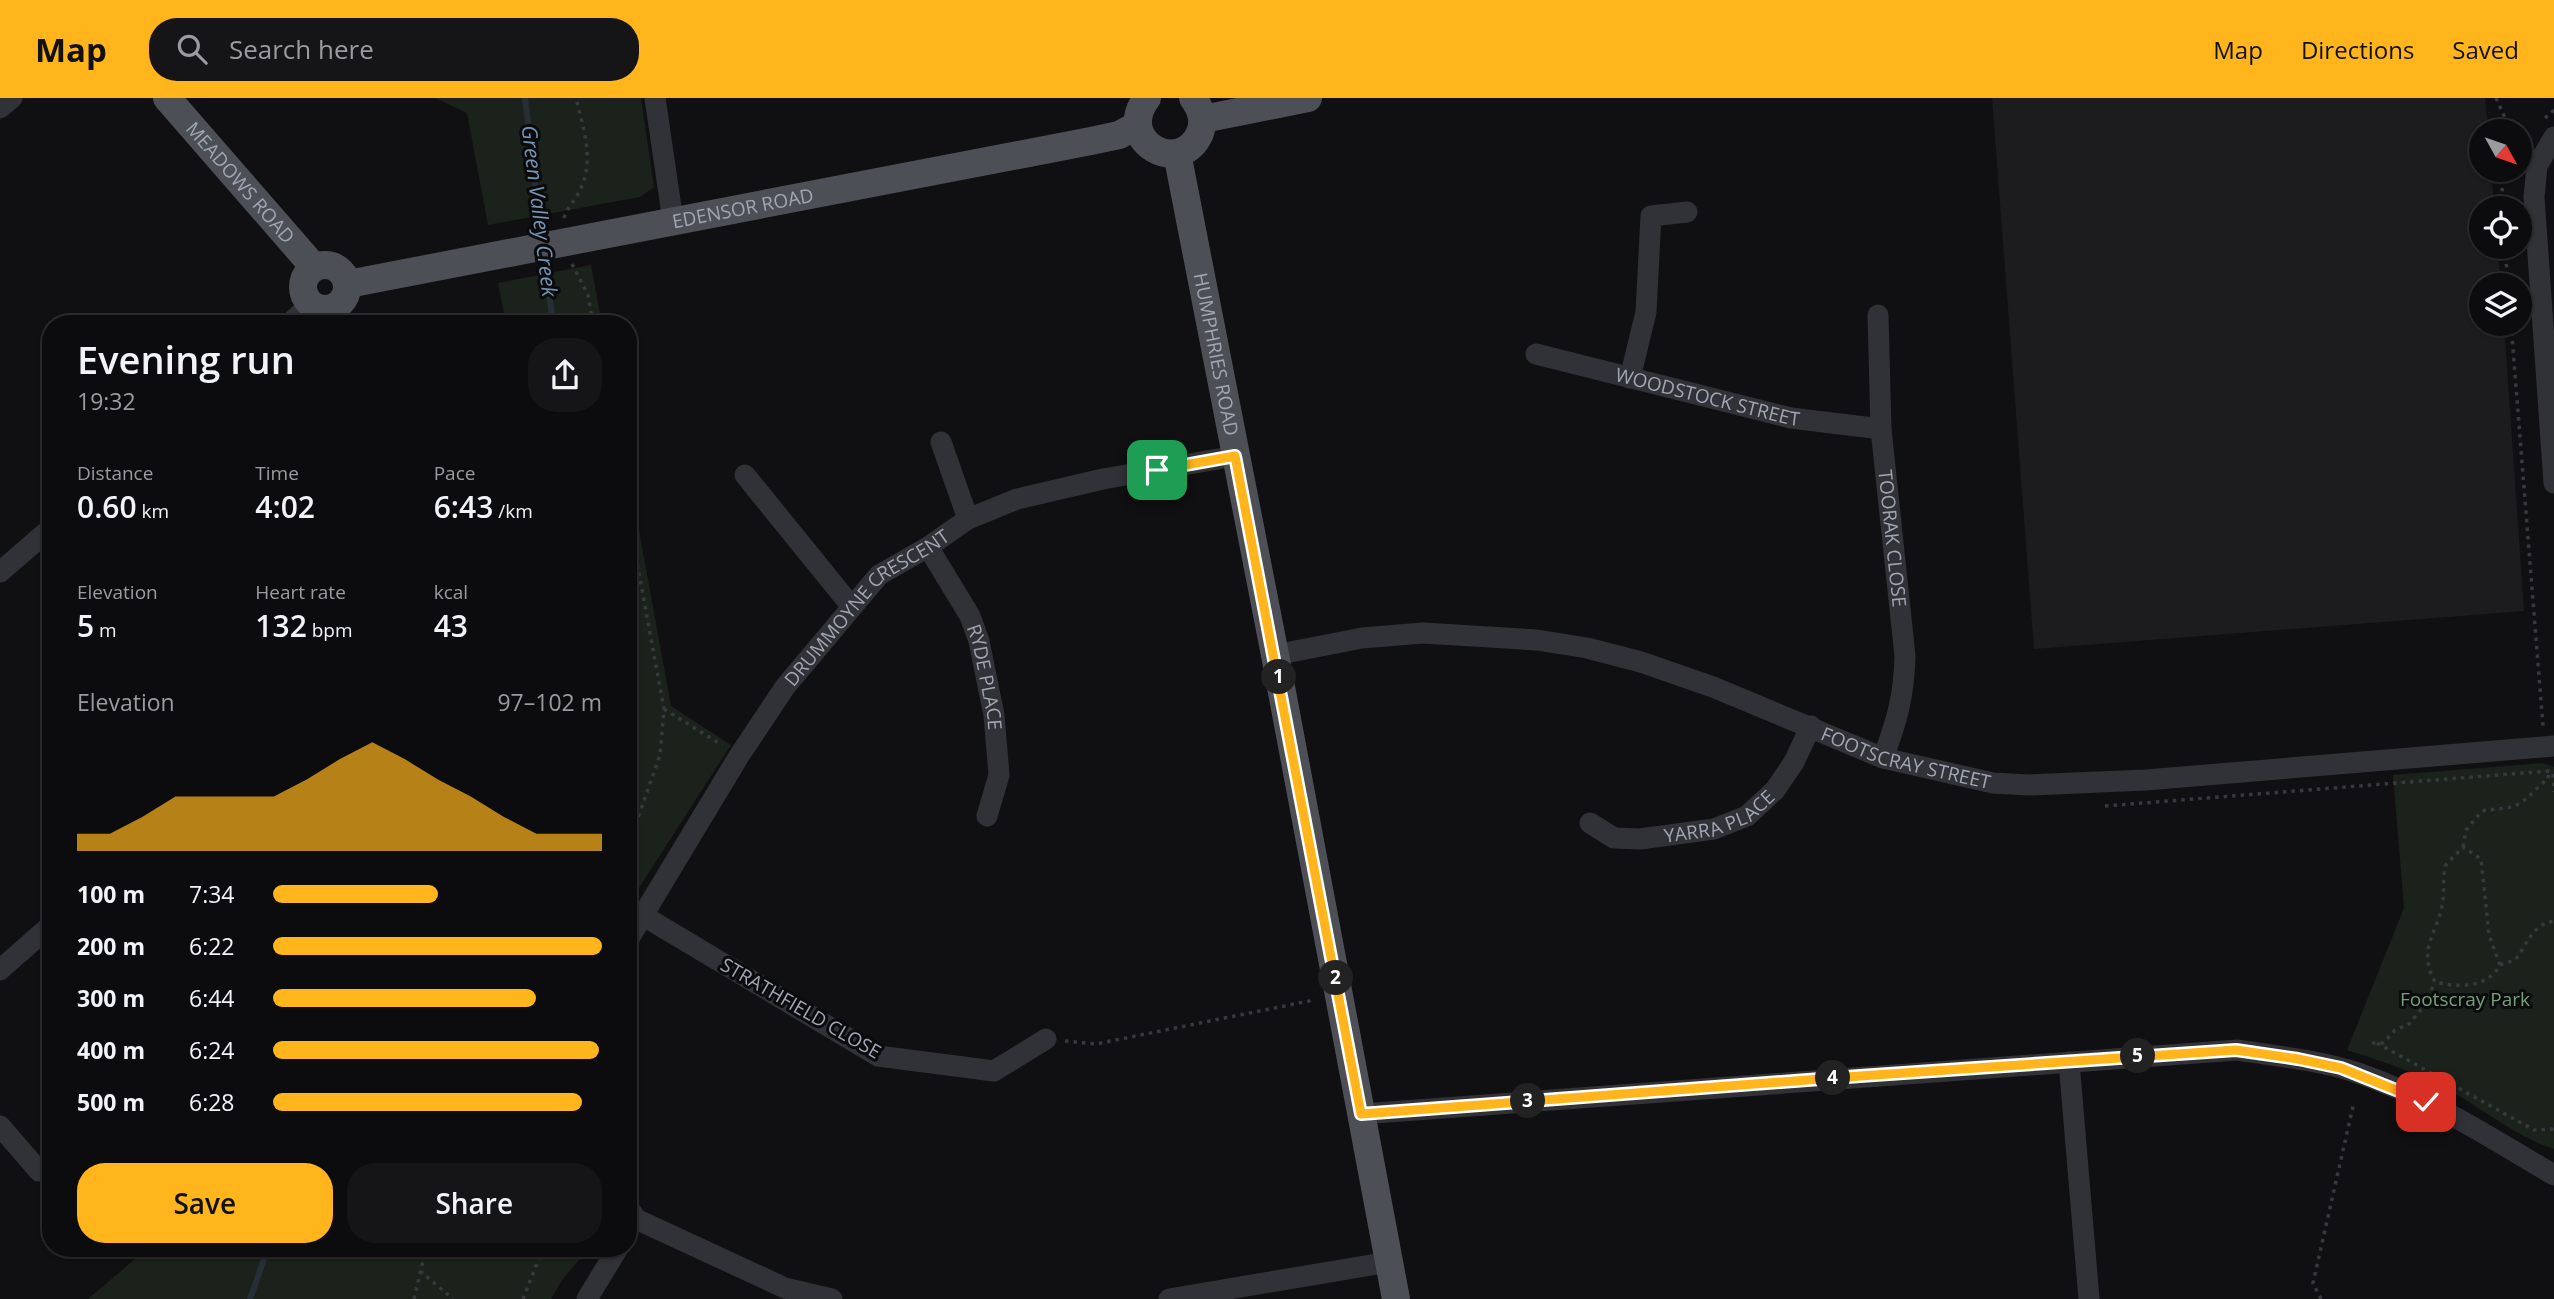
<!DOCTYPE html>
<html lang="en">
<head>
<meta charset="utf-8">
<style>
	:root { --surface:#0c0c0e; --page:#151517; --text:#f1f3f6; --muted:#9a9b9e; --line:#2c2c2e; --accent:#ffb51b }
	body { margin:0; font-family:"Open Sans",sans-serif; background:var(--page); color:var(--text); height:100vh; display:flex; flex-direction:column; font-size:26px; white-space:nowrap }
	* { box-sizing:border-box; margin:0 }
	p { font-size:23px; color:var(--muted) }
	.icon { flex:none; width:38px; height:38px; fill:none; stroke:currentColor; stroke-width:2; stroke-linecap:round; stroke-linejoin:round }
	.map { position:relative; flex:1; overflow:hidden }
	.panel { position:absolute; left:42px; top:217px; width:595px; height:942px; display:flex; flex-direction:column; background:var(--surface); border-radius:28px; box-shadow:0 2px 5px #0004,0 0 0 2px var(--line) }
	.panel>* { flex:none }
	.needle { width:46px; rotate:130deg }
	.buttons { position:absolute; left:2469px; top:21px; display:grid; gap:14px }
	.buttons a { display:grid; place-items:center; width:63px; height:63px; border-radius:50%; background:var(--surface); box-shadow:0 2px 5px #0004,0 0 0 2px var(--line); font-size:35px }
	.pin { position:absolute; display:grid; place-items:center; width:60px; height:60px; color:#fff; margin:-30px; border-radius:14px; box-shadow:0 4px 10px #0006 }
	.km { position:absolute; width:35px; height:35px; margin:-18px; border-radius:50%; background:#222; color:#fff; font-size:19px; line-height:35px; text-align:center }
	.round { display:grid; place-items:center; flex:none; width:74px; height:74px; border-radius:28px; background:var(--page) }
	.summary { display:flex; align-items:center; justify-content:space-between; height:119px; padding:0 35px }
	h1 { font-size:38px; font-weight:600; line-height:52px }
	.metrics { display:grid; grid-template-columns:repeat(3,1fr); gap:10px; height:119px; padding:7px 35px }
	.metrics div { display:grid; align-content:center }
	.metrics b { font-size:30px; font-weight:600 }
	.metrics small { font-size:19px; font-weight:400 }
	.metrics p { font-size:19px }
	.chart { height:196px; padding:14px 35px }
	.chart p { display:flex; justify-content:space-between }
	.chart svg { width:100%; height:126px; margin-top:7px; fill:var(--accent); opacity:.7 }
	.cta { display:flex; gap:14px; margin-top:auto; padding:14px 35px }
	.cta a { flex:1; height:80px; border-radius:28px; background:var(--accent); color:#111; font-size:28px; font-weight:600; line-height:80px; text-align:center }
	.cta a+a { background:var(--page); color:var(--text) }
	ul { padding:0 35px; list-style:none; font-size:23px }
	li { display:grid; grid-template-columns:112px 84px 1fr; align-items:center; height:52px }
	li i { height:18px; border-radius:9px; background:var(--accent) }
	header { display:flex; align-items:center; gap:42px; box-sizing:border-box; height:98px; padding:0 35px; background:var(--accent); color:#111 }
	header strong { font-size:33px }
	nav { display:flex; gap:38px; margin-inline-start:auto; font-size:24px }
	.search { width:490px; height:63px; background:var(--page); display:flex; align-items:center; gap:18px; box-sizing:border-box; padding:0 24px; border-radius:28px; color:var(--muted); font-size:26px }
	.map>svg:first-child { display:block }
	.built { fill:#1c1c1f }
	.green { fill:#1a221b }
	.lines { fill:none; stroke-linecap:round; stroke-linejoin:round }
	.stream { stroke:#262f36; stroke-width:6 }
	.path { stroke:#37393e; stroke-width:3.5; stroke-dasharray:3.5 5; stroke-linecap:butt }
	.minor { stroke:#313237; stroke-width:21 }
	.major { stroke:#4d4f56; stroke-width:28 }
	.route-casing { stroke:#fff; stroke-width:14 }
	.route { stroke:#ffb51b; stroke-width:9 }
	.labels { text-anchor:middle; stroke-width:6; stroke-linejoin:round; paint-order:stroke }
	.street-label { font-size:19px; fill:#a0a6b4; stroke:#0b0b0d }
	.park-label { font-size:19px; fill:#75a079; stroke:#0b0b0d }
	.water-label { font-size:21px; font-style:italic; fill:#7494b2; stroke:#0b0b0d }
</style>
</head>
<body>
<header>
<strong>Map</strong>
<div class="search"><svg class="icon" aria-label="search" viewBox="0 0 24 24"><circle cx="10" cy="10" r="6"/><path d="M15 15l6 6"/></svg>Search here</div>
<nav><a>Map</a><a>Directions</a><a>Saved</a></nav>
</header>
<div class="map">
<svg width="2554" height="1201" viewBox="0 0 2554 1201">
	<rect width="100%" height="100%" fill="#101012"/>
	<path class="built" d="M1992 0H2485L2488 33H2482V72H2491L2494 110H2482V149H2497L2501 187H2482V226H2504L2524 513 2034 551Z"/>
	<g class="green">
		<path d="M435 0H641L654 89 640 99 488 127 467 15Z"/>
		<path d="M591 167 602 226H506L498 185Z"/>
		<path d="M628 372 671 608 731 647 628 807Z"/>
		<path d="M2542 665 2554 669V1051C2516 1039 2483 1011 2449 992 2417 975 2382 963 2347 952L2404 810 2393 677Z"/>
		<path d="M148 1150H589L562 1182 551 1201H88Z"/>
	</g>
	<g class="lines">
		<g class="stream">
			<path d="M525 0 542 141"/>
			<path d="M544 155 553 226"/>
			<path d="M250 1201 268 1150"/>
		</g>
		<g class="path">
			<path d="M2496 0 2511 33"/>
			<path d="M2545 20 2554 12"/>
			<path d="M2520 50 2529 39"/>
			<path d="M2502 110 2501 95 2509 72"/>
			<path d="M564 120C567 109 576 102 580 92 595 62 583 30 576 0"/>
			<path d="M2505 149 2508 187"/>
			<path d="M572 166 588 197 593 226"/>
			<path d="M2511 226 2543 628"/>
			<path d="M628 416 664 611 660 657 639 717 628 736"/>
			<path d="M664 611 722 647"/>
			<path d="M2105 708 2549 673 2553 676 2554 694"/>
			<path d="M2463 749 2466 732 2482 713C2492 711 2502 711 2511 709 2526 705 2536 689 2548 681L2549 673"/>
			<path d="M2500 867 2489 837 2481 761 2463 749 2445 768C2443 780 2444 791 2443 802 2439 835 2416 849 2435 884 2458 890 2488 890 2500 867L2515 862C2528 846 2531 827 2554 823"/>
			<path d="M1065 943 1096 946 1309 903 1313 900"/>
			<path d="M2372 945H2383L2395 932 2409 926 2424 908 2435 884"/>
			<path d="M2377 945 2534 1032 2554 1031"/>
			<path d="M420 1173 453 1201"/>
			<path d="M414 1201 426 1150"/>
			<path d="M523 1201 543 1150"/>
			<path d="M2321 1201 2313 1185 2354 1004"/>
		</g>
		<g class="minor">
			<path d="M655 0 673 123"/>
			<path d="M0 10 12 0"/>
			<path d="M2554 39 2537 68 2534 99 2554 385"/>
			<path id="s1" d="M1878 217 1881 331 1905 558C1904 598 1897 623 1883 660"/>
			<path d="M289 226 311 206"/>
			<path id="s2" d="M1536 256 1791 320 1881 331"/>
			<path d="M1630 280 1646 214 1651 118 1687 114"/>
			<path d="M941 344 968 421"/>
			<path d="M745 377 852 509"/>
			<path id="s3" d="M928 449 970 518 979 543 994 617 999 677 987 718"/>
			<path d="M0 474 51 430"/>
			<path id="s4" d="M1275 557 1362 540 1423 535 1537 542 1587 550 1641 564 1713 589 1883 660 1993 685 2029 687 2146 682 2554 648"/>
			<path id="s5" d="M1590 725 1614 740 1640 741 1714 731 1747 718 1775 692 1794 664 1811 628"/>
			<path d="M642 817 878 958 994 973 1046 941"/>
			<path id="s6" d="M628 842 739 658 785 589 879 477 928 449 968 421 1017 401 1103 381 1235 358"/>
			<path d="M0 872 51 827"/>
			<path d="M2069 964 2089 1201"/>
			<path d="M1361 1016 2237 952C2277 958 2319 962 2358 975 2428 999 2491 1040 2554 1077"/>
			<path d="M0 1028 39 1073"/>
			<path d="M628 1109 636 1121 785 1190 832 1201"/>
			<path d="M587 1201 618 1150"/>
			<path d="M1169 1201 1389 1164"/>
		</g>
		<g class="major">
			<path id="s7" d="M167 0 314 169"/>
			<path d="M1147 0C1114 43 1180 80 1200 35 1205 22 1201 11 1193 0"/>
			<path d="M1203 21 1308 0"/>
			<path id="s8" d="M1177 55 1275 557 1396 1201"/>
			<circle cx="325" cy="189" r="22"/>
			<path id="s9" d="M348 186 1091 43 1119 37 1138 27"/>
		</g>
	</g>
	<g class="lines">
		<defs>
			<path id="route" d="M1157 372 1235 358 1361 1016 1860 978 2236 952 2298 961 2341 970 2426 1004"/>
		</defs>
		<use href="#route" class="route-casing"/>
		<use href="#route" class="route"/>
	</g>
	<g class="labels">
		<g class="street-label">
			<text dy="7" stroke="none"><textPath href="#s7" startOffset="112">MEADOWS ROAD</textPath></text>
			<text dy="7" stroke="none"><textPath href="#s9" startOffset="402">EDENSOR ROAD</textPath></text>
			<text dy="7" stroke="none"><textPath href="#s8" startOffset="205">HUMPHRIES ROAD</textPath></text>
			<text dy="7" stroke="none"><textPath href="#s2" startOffset="177">WOODSTOCK STREET</textPath></text>
			<text dy="7" stroke="none"><textPath href="#s1" startOffset="224">TOORAK CLOSE</textPath></text>
			<text dy="7" stroke="none"><textPath href="#s6" startOffset="413">DRUMMOYNE CRESCENT</textPath></text>
			<text dy="7" stroke="none"><textPath href="#s3" startOffset="144">RYDE PLACE</textPath></text>
			<text dy="7" stroke="none"><textPath href="#s4" startOffset="653">FOOTSCRAY STREET</textPath></text>
			<text dy="7" stroke="none"><textPath href="#s5" startOffset="138">YARRA PLACE</textPath></text>
			<text transform="translate(801 910) rotate(30)" y="7">STRATHFIELD CLOSE</text>
		</g>
		<g class="park-label">
			<text x="2465" y="908">Footscray Park</text>
		</g>
		<g class="water-label">
			<text transform="translate(539 113) rotate(83)" y="7">Green Valley Creek</text>
		</g>
	</g>
</svg>
<div class="buttons">
<a><svg class="needle" viewBox="-14 -14 28 28"><path d="M0-13l5 13h-10z" fill="#e53935"/><path d="M0 13l5-13h-10z" fill="#9a9b9e"/></svg></a>
<a><svg class="icon" aria-label="locate" viewBox="0 0 24 24"><circle cx="12" cy="12" r="6"/><path d="M12 2v4M12 18v4M2 12h4M18 12h4"/></svg></a>
<a><svg class="icon" aria-label="layers" viewBox="0 0 24 24"><path d="M12 4l9 5-9 5-9-5zM3 14l9 5 9-5"/></svg></a>
</div>
<div class="pin" style="left:1157px;top:372px;background:#1e9e55"><svg class="icon" aria-label="arrive" viewBox="0 0 24 24"><path d="M6 21V4h12l-3 4 3 4H6"/></svg></div>
<div class="pin" style="left:2426px;top:1004px;background:#d93025"><svg class="icon" aria-label="check" viewBox="0 0 24 24"><path d="M5 12l5 5 9-10"/></svg></div>
<b class="km" style="left:1279px;top:579px">1</b>
<b class="km" style="left:1336px;top:880px">2</b>
<b class="km" style="left:1528px;top:1003px">3</b>
<b class="km" style="left:1833px;top:980px">4</b>
<b class="km" style="left:2138px;top:958px">5</b>
<section class="panel">
<div class="summary"><div><h1>Evening run</h1><p>19:32</p></div><a class="round"><svg class="icon" aria-label="share" viewBox="0 0 24 24"><path d="M12 15V3M7 8l5-5 5 5M5 13v7h14v-7"/></svg></a></div>
<div class="metrics">
<div><p>Distance</p><b>0.60<small> km</small></b></div>
<div><p>Time</p><b>4:02</b></div>
<div><p>Pace</p><b>6:43<small> /km</small></b></div>
</div>
<div class="metrics">
<div><p>Elevation</p><b>5<small> m</small></b></div>
<div><p>Heart rate</p><b>132<small> bpm</small></b></div>
<div><p>kcal</p><b>43</b></div>
</div>
<div class="chart"><p><span>Elevation</span>97–102 m</p>
<svg viewBox="0 0 160 44" preserveAspectRatio="none"><path d="M0 44V38L10 38L20 32L30 25L40 25L50 25L60 25L70 19L80 12L90 6L100 12L110 19L120 25L130 32L140 38L150 38L160 38V44z"/></svg>
</div>
<ul>
<li><b>100 m</b>7:34<i style="width:50%"></i></li>
<li><b>200 m</b>6:22<i style="width:100%"></i></li>
<li><b>300 m</b>6:44<i style="width:80%"></i></li>
<li><b>400 m</b>6:24<i style="width:99%"></i></li>
<li><b>500 m</b>6:28<i style="width:94%"></i></li>
</ul>
<div class="cta"><a>Save</a><a>Share</a></div>
</section>
</div>
</body>
</html>
